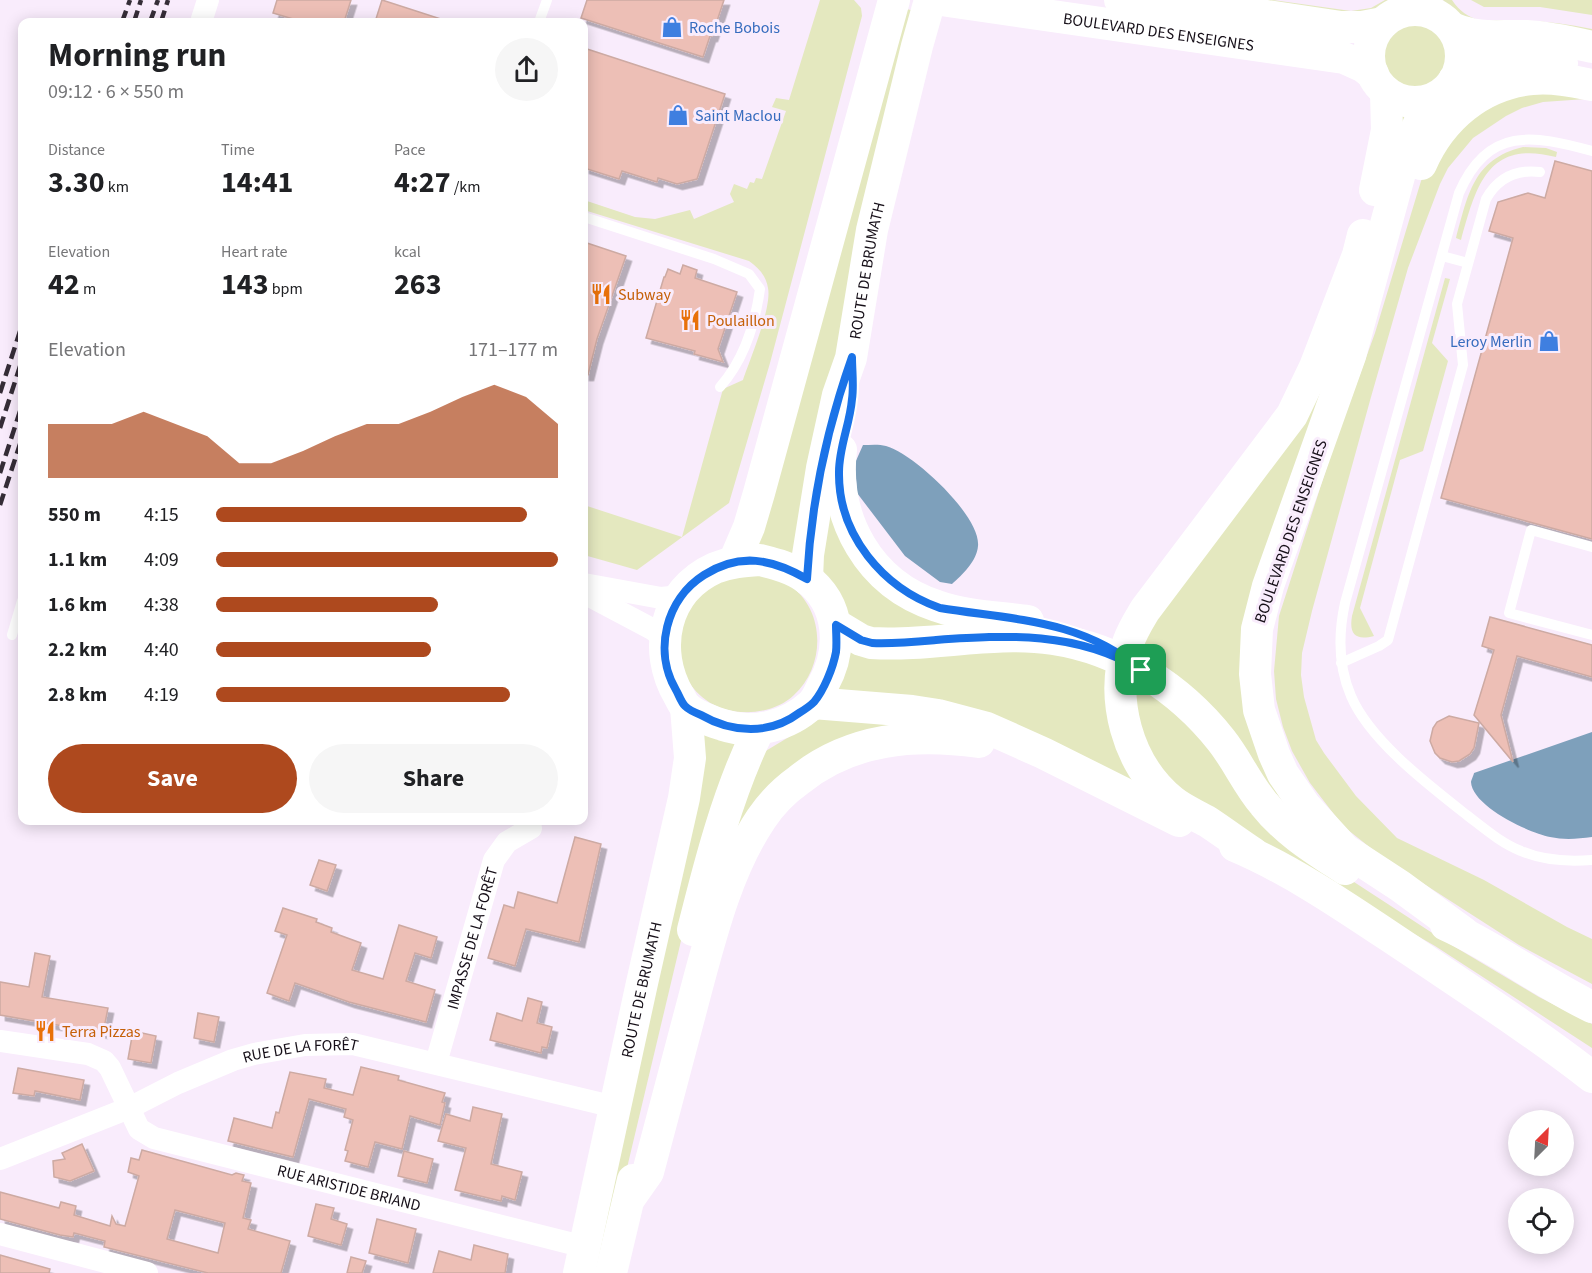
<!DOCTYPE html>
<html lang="en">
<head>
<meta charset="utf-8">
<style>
	:root { --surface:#fff; --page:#f6f6f6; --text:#202124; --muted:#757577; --accent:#ae491e }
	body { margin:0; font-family:"Source Sans 3",sans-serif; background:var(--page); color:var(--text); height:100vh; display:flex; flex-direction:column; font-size:22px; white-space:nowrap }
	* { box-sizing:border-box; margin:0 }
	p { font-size:20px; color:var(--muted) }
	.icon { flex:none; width:33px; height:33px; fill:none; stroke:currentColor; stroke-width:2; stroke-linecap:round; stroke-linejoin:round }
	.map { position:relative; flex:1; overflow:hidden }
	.panel { position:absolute; left:18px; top:18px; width:570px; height:807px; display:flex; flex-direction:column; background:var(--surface); border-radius:12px; box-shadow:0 3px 15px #0003 }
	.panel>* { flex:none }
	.needle { width:39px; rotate:24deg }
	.fabs { position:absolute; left:1508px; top:1110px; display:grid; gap:12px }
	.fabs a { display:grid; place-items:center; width:66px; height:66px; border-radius:50%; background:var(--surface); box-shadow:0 3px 15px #0003; font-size:30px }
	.pin { position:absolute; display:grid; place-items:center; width:51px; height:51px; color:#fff; margin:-26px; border-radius:12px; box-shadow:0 3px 9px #0006 }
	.round { display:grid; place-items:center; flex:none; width:63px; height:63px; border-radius:32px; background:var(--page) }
	.summary { display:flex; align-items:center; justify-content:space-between; height:102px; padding:0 30px }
	h1 { font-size:33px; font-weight:700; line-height:45px }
	.figures { display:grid; grid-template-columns:repeat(3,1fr); gap:9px; height:102px; padding:6px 30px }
	.figures div { display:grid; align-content:center }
	.figures b { font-size:30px; font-weight:700 }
	.figures small { font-size:16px; font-weight:400 }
	.figures p { font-size:16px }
	.chart { height:168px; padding:12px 30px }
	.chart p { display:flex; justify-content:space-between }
	.chart svg { width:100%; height:108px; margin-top:6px; fill:var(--accent); opacity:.7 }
	.primary-button { display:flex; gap:12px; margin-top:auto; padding:12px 30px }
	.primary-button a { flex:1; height:69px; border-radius:36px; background:var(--accent); color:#fff; font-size:24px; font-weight:700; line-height:69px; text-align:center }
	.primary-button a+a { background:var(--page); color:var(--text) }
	ul { padding:0 30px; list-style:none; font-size:20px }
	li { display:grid; grid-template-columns:96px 72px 1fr; align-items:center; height:45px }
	li i { height:15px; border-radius:8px; background:var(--accent) }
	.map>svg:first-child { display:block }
	.green { fill:#e4e8bf }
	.water { fill:#7ea0bb }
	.building { fill:#edbfb6; stroke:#cdaaa3; stroke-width:1.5; fill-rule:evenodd; filter:url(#shadow) }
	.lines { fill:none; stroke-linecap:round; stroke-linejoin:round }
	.lane { stroke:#fff; stroke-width:10 }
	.street { stroke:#fff; stroke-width:22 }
	.secondary { stroke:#fff; stroke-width:32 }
	.rail { stroke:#352d37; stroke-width:4.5; stroke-dasharray:12 6; stroke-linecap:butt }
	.route-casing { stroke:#fff; stroke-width:12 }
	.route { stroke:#1a73e8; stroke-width:8 }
	.labels { text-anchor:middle; stroke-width:6; stroke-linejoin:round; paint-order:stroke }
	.shop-label { font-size:16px; fill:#366cbe; stroke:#f9ecfc; text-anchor:start }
	.street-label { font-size:16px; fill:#160f18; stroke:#f9ecfc }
	.food-label { font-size:16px; fill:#c56008; stroke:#f9ecfc; text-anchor:start }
</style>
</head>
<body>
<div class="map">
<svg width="1592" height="1273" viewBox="0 0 1592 1273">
	<defs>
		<filter id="shadow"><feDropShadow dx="5.5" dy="5.5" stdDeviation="0" flood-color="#0004"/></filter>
	</defs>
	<rect width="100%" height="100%" fill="#f9ecfc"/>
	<g class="green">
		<path d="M820 0H854L861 8 862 16 770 363 729 503 637 570 584 555V505L682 537 723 389 743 380C750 359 772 308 768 288 766 276 759 268 749 261L584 210V200L635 217 655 219 690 210 694 219 734 202 730 194 734 184 747 189 750 182 754 183 756 178 762 179 786 111 772 107 776 98 789 100Z"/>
		<path d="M1212 0H1273L1351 11 1371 8 1385 0H1398L1380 13 1368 18Z"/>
		<path d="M1443 0H1452C1460 12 1468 17 1482 21 1520 19 1555 21 1592 29V38L1458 20Z"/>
		<path d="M1471 0H1592V15L1540 7H1484Z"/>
		<path d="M901 8 911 10 857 228 838 352 798 556 756 546Z"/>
		<circle cx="1416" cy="57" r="34"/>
		<path d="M1520 87 1586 99 1543 102 1522 108 1506 116 1473 138 1448 168 1440 184 1408 268 1371 397 1312 611 1302 653 1301 675 1304 697 1316 740 1324 753 1356 796 1397 838 1484 880 1567 927 1592 939V984L1519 945 1382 857 1343 826 1310 783 1292 751 1283 727 1276 699 1274 671 1279 616 1332 451 1375 333 1421 181 1434 150 1449 128Z"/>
		<path d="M1398 113 1408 116 1354 304 1253 590 1272 784 1284 804 1160 664 1131 645 1174 595 1363 257Z"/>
		<path d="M1523 147 1546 148 1557 152 1556 157C1487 139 1476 187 1461 240L1456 238C1468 195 1473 159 1523 147Z"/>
		<path d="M1445 278 1450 279 1432 343 1448 361 1423 451 1400 460 1360 608 1374 636C1355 641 1349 634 1352 616Z"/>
		<path d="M828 487 863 562 996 623 880 636 847 624 824 577 820 560Z"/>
		<path d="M759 572C768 576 780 579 788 584 826 609 826 666 794 695 772 716 730 718 706 700 697 694 690 684 684 676 679 668 681 654 681 645 680 638 678 629 680 622 681 613 710 582 718 579 731 575 745 574 759 572Z"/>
		<path d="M1045 650 1106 668 1107 700 1136 781 1130 788 833 694 847 651Z"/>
		<path d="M1126 678 1176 705 1288 839 1440 938 1539 997 1592 1024V1048L1435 946 1214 819 1153 770Z"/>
		<path d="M825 717 933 725 886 733 724 856 764 752 817 720Z"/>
		<path d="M702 732 739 745 690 903 602 1273H590Z"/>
	</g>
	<g class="water">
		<path d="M863 445C870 445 879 444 886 446 913 453 981 516 978 546 977 561 962 575 952 584L940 582 905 556 857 493 855 463Z"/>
		<path d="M1592 732V837C1577 839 1564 840 1550 837 1529 833 1472 806 1471 782 1471 781 1474 774 1474 773Z"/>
	</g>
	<g class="building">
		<path d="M277 0H351L344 22H303L273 13Z"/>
		<path d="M382 0 444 20V22H375Z"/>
		<path d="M587 0H724L712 36H710L703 57 581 18Z"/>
		<path d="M584 48 725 94 697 179 677 184 658 178 657 182 622 171 619 179 584 168Z"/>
		<path d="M1555 161 1592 171V539L1441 498 1513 238 1489 231 1498 202 1528 193 1545 198Z"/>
		<path d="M584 242 626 256 597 339 588 375H584Z"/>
		<path d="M683 265 697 270 695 278 737 292 718 349 723 362 694 354 695 351 646 338 664 277H665L668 269 680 274Z"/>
		<path d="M1490 617 1592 645V677L1517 656 1501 715 1513 762 1474 715 1494 650 1482 646Z"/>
		<path d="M1449 716 1479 723 1474 748 1470 754 1459 761 1452 762 1440 758 1435 753 1430 741 1433 728 1437 722Z"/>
		<path d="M575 837 601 844 579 942 526 929 515 966 488 958 504 905 514 908 518 892 557 903Z"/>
		<path d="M319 860 336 865 327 891 310 885Z"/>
		<path d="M283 908 317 919 316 922 332 928 331 932 361 943 352 970 383 979 399 925 437 937 431 958 415 953 406 981 435 990 426 1022 349 1002 295 983 289 1001 267 993 287 935 275 931Z"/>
		<path d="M35 953 50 956 42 997 108 1008 103 1033 0 1015V982L29 987Z"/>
		<path d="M528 998 542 1002 537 1023 552 1027 547 1048 542 1047 541 1053 490 1040 497 1013 522 1021Z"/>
		<path d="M198 1013 219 1017 214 1042 194 1038Z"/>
		<path d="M133 1031 156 1036 151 1063 128 1059Z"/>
		<path d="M361 1067 399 1076 398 1080 445 1093 442 1102 445 1103 440 1125 410 1116 402 1149 375 1142 368 1167 345 1161 348 1151 345 1150 353 1120 344 1117 346 1109 309 1099 293 1157 228 1141 234 1118 272 1128 276 1112 279 1113 290 1072 326 1079 324 1088 353 1095Z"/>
		<path d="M18 1068 84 1080 80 1100 35 1091 34 1096 13 1093Z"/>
		<path d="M473 1107 502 1114 491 1164 522 1172 515 1200 502 1196 501 1201 455 1190 466 1148 438 1141 446 1114 470 1121Z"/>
		<path d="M82 1144 94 1171 70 1181 54 1177 53 1161 65 1159 62 1153Z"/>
		<path d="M142 1150 232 1175 236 1173 244 1175 242 1181 251 1183 243 1218 251 1220 248 1229 290 1241 281 1273H208L104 1247 105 1241 74 1233 73 1237 60 1235 0 1219V1192L59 1208 61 1202 76 1206 74 1215 110 1226 112 1216 116 1224 125 1226 139 1176 128 1172 131 1158 139 1160ZM175 1210 225 1223 218 1253 167 1239Z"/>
		<path d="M404 1151 433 1159 427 1183 398 1176Z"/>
		<path d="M316 1204 334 1208 331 1219 347 1224 341 1245 308 1236Z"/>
		<path d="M377 1219 416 1229 408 1263 369 1253Z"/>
		<path d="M474 1245 508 1254 505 1273H433L439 1251 471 1260Z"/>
		<path d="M0 1255 50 1269 49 1273H0Z"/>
		<path d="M351 1257 366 1261 362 1273H347Z"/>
	</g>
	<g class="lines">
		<g class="lane">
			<path d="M1432 0 1435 14"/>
			<path d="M1402 12 1409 0"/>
			<path d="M539 22 547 0"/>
			<path d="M1592 151C1533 135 1488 126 1459 193L1345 603C1338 635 1338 666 1351 696 1370 741 1430 786 1468 816 1485 829 1501 843 1521 851 1544 861 1567 862 1592 860"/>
			<path d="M584 217 714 259 749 274 760 289C755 325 744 360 720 387"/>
			<path d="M1442 256 1468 263"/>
			<path d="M1592 547 1531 530 1509 613 1592 635"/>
			<path d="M12 635 22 601"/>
			<path d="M1341 663 1379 646 1388 640 1463 365 1457 304 1486 199C1498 178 1516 169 1540 172"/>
		</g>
		<g class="street">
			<path d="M201 22 208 0"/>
			<path d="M584 584 661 598 681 596"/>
			<path d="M584 593 652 629 664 638"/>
			<path id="s1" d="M0 1041 88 1054 104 1061 110 1068 139 1129 154 1138 585 1247"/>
			<path id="s2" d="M436 1063 494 860 507 842 531 828"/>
			<path id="s3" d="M0 1159 129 1108 178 1083 233 1060 254 1054 305 1045 353 1044 615 1107"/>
			<path d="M0 1234 147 1273"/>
		</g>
		<g class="secondary">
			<path id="s4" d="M941 0 1344 58 1364 67 1373 74"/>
			<path d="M1120 0 1222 15 1253 14 1341 27H1362L1383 23"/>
			<circle cx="1415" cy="56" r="46"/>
			<path d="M1452 28C1481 40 1497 35 1527 36 1549 37 1570 42 1592 47"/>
			<path d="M1454 80C1485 55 1525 55 1562 63"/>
			<path d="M1439 96 1424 112 1404 158 1350 356 1268 586 1257 629 1255 674 1259 710 1274 754 1283 774 1305 806 1345 850 1400 886 1464 933"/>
			<path d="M1421 164C1441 118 1481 84 1532 79 1552 77 1572 81 1592 85"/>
			<path d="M1375 190 1387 130 1386 92"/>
			<path d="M841 450C833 519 869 584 937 606 965 616 999 617 1028 621"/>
			<path d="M760 560C776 564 792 568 806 578 841 604 843 649 823 685 820 691 817 699 812 704 788 726 754 735 723 725 711 721 695 716 686 707 683 705 681 699 679 696 652 650 664 591 715 568 730 562 744 561 760 560Z"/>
			<path d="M734 562 749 527 759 493 894 0"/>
			<path id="s5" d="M807 579 808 555 822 468 838 395 851 358 872 230 917 46 930 0"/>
			<path d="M836 625 861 640 871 643C932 647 992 630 1053 639 1120 649 1180 688 1221 740 1237 760 1247 784 1264 804 1286 832 1316 850 1345 869"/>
			<path d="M813 703 912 711 938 715 987 728 1043 753 1179 821"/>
			<path d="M1235 846C1297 872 1360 917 1416 954 1474 993 1537 1034 1592 1077"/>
			<path d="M1253 853C1238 843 1223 832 1208 822 1196 815 1183 810 1172 801 1127 764 1109 698 1128 643 1132 631 1139 620 1145 610L1292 415 1315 367 1358 255 1363 235"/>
			<path d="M1446 925C1497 948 1542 983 1592 1007"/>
			<path d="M693 930C710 862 728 792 759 729"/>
			<path d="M629 1199 648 1172C665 1109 681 1046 698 983 713 927 729 867 761 819 771 804 785 790 799 780 851 738 915 733 979 742"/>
			<path id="s6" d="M579 1273 642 983 684 798 690 758 686 707"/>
			<path d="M611 1273 633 1180"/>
		</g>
		<g class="rail">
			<path d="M122 22 130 0"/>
			<path d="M134 22 141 0"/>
			<path d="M150 22 158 0"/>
			<path d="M161 22 168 0"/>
			<path d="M0 393 22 325"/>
			<path d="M0 428 22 360"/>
			<path d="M0 473 22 405"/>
			<path d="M0 505 22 438"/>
		</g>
	</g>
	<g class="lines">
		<defs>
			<path id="route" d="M852 357C852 371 854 386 852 399 850 424 839 447 839 472 838 535 883 588 940 608 1013 620 1081 619 1141 670 1076 631 1008 635 936 640 914 642 893 644 872 643L861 640 836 625C836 633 837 643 836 652 833 668 824 690 814 702 810 706 804 710 799 713 770 735 732 733 701 715 696 713 689 710 685 706 681 702 679 695 676 690 653 651 666 599 704 575 740 552 772 559 807 579 811 504 827 428 852 357Z"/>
		</defs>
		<use href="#route" class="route-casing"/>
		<use href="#route" class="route"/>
	</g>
	<defs>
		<symbol id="shop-bare" viewBox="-9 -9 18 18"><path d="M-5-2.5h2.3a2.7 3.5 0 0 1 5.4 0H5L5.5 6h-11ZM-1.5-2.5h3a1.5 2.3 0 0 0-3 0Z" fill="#3f7fe0" stroke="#f9ecfc" stroke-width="2.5" paint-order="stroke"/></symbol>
		<symbol id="restaurant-bare" viewBox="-9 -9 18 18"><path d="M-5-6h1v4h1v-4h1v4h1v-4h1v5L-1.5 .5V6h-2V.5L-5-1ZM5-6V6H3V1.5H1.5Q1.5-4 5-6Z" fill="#e8710a" stroke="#f9ecfc" stroke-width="2.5" paint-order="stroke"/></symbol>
	</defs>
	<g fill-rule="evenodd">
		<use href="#shop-bare" x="657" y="12" width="30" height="30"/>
		<use href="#shop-bare" x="663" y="100" width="30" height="30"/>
		<use href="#restaurant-bare" x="586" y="279" width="30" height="30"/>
		<use href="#restaurant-bare" x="675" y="305" width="30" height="30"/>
		<use href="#shop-bare" x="1534" y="326" width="30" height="30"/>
		<use href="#restaurant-bare" x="30" y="1016" width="30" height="30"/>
	</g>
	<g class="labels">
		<g class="shop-label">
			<text x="689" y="33">Roche Bobois</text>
			<text x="695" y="121">Saint Maclou</text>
			<text x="1532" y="347" text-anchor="end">Leroy Merlin</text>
		</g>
		<g class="street-label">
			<text dy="6" stroke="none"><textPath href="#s4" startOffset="220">BOULEVARD DES ENSEIGNES</textPath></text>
			<text dy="6" stroke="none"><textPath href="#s5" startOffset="315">ROUTE DE BRUMATH</textPath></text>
			<text transform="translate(1290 531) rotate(-71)" y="6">BOULEVARD DES ENSEIGNES</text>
			<text dy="6" stroke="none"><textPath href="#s2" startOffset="130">IMPASSE DE LA FORÊT</textPath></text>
			<text dy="6" stroke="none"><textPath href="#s6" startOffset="290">ROUTE DE BRUMATH</textPath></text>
			<text dy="6" stroke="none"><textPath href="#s3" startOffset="322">RUE DE LA FORÊT</textPath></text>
			<text dy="6" stroke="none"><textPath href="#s1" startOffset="402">RUE ARISTIDE BRIAND</textPath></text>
		</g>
		<g class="food-label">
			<text x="618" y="300">Subway</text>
			<text x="707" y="326">Poulaillon</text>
			<text x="62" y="1037">Terra Pizzas</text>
		</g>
	</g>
</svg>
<div class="fabs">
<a><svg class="needle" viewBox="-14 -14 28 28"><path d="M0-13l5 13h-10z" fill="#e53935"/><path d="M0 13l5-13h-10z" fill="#757577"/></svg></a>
<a><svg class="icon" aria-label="locate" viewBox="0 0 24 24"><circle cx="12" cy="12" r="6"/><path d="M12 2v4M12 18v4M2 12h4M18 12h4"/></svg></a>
</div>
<div class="pin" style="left:1141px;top:670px;background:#1e9e55"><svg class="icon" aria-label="arrive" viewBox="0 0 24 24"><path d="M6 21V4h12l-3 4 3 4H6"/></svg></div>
<section class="panel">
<div class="summary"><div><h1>Morning run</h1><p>09:12 · 6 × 550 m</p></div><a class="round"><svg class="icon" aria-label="share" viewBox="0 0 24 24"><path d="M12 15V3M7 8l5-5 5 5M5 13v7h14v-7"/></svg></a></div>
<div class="figures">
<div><p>Distance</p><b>3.30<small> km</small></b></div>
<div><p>Time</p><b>14:41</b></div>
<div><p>Pace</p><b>4:27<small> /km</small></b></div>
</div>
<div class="figures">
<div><p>Elevation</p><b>42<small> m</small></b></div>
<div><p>Heart rate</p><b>143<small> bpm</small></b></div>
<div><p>kcal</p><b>263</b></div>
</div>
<div class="chart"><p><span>Elevation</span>171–177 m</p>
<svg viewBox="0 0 160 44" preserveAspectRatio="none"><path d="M0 44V22L10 22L20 22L30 17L40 22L50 27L60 38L70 38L80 33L90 27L100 22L110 22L120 17L130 11L140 6L150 11L160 22V44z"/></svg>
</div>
<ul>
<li><b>550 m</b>4:15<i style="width:91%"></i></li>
<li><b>1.1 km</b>4:09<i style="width:100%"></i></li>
<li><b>1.6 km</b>4:38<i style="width:65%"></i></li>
<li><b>2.2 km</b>4:40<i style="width:63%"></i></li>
<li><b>2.8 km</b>4:19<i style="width:86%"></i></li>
</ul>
<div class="primary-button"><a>Save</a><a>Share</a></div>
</section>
</div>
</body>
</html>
